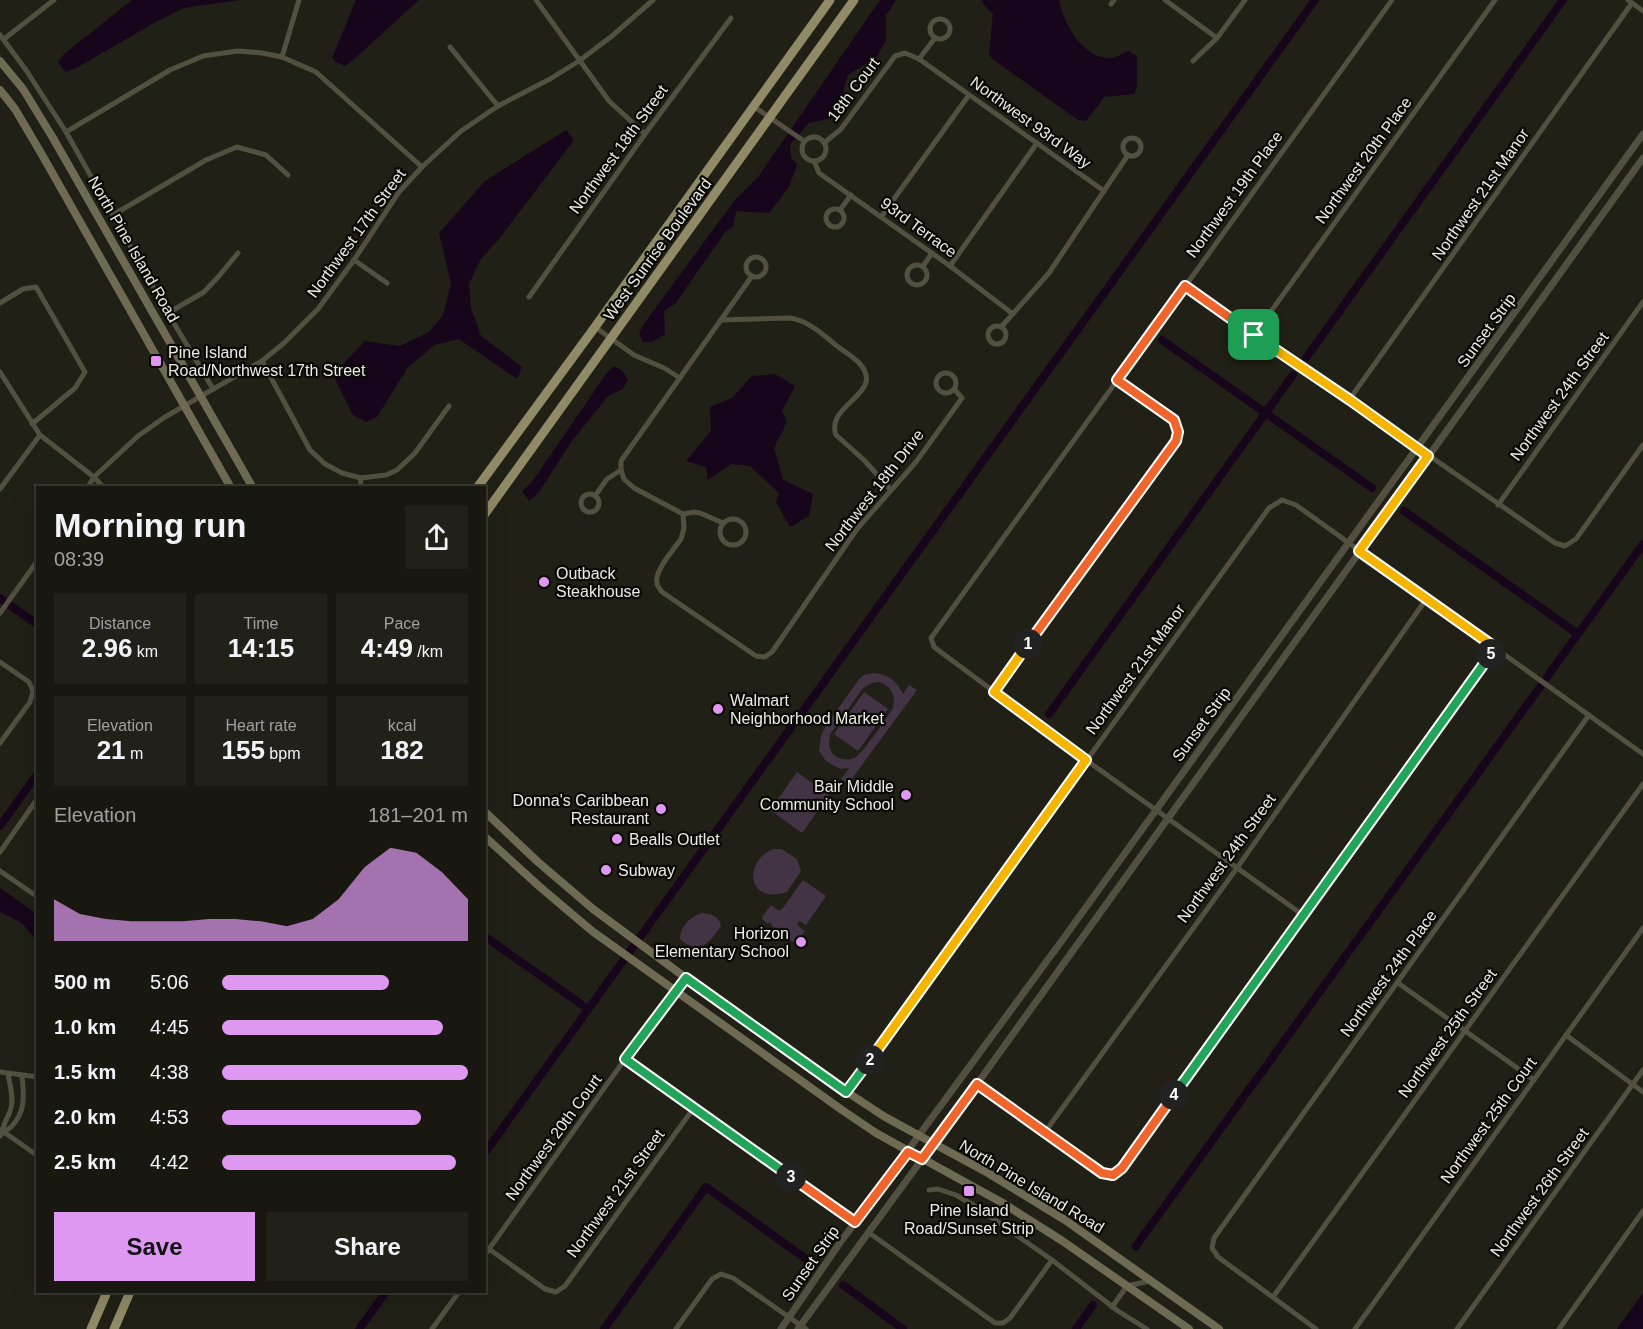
<!DOCTYPE html>
<html lang="en">
<head>
<meta charset="utf-8">
<style>
	:root { --surface:#191810; --page:#222119; --text:#f1f3f6; --muted:#9fa09f; --line:#373730; --accent:#df98f1 }
	body { margin:0; font-family:Helvetica,sans-serif; background:var(--page); color:var(--text); height:100vh; display:flex; flex-direction:column; font-size:22px; white-space:nowrap }
	* { box-sizing:border-box; margin:0 }
	p { font-size:20px; color:var(--muted) }
	.icon { flex:none; width:33px; height:33px; fill:none; stroke:currentColor; stroke-width:2; stroke-linecap:round; stroke-linejoin:round }
	.map { position:relative; flex:1; overflow:hidden }
	.panel { position:absolute; left:36px; top:486px; width:450px; height:807px; display:flex; flex-direction:column; background:var(--surface); border-radius:0px; box-shadow:0 6px 24px #0002,0 0 0 2px var(--line) }
	.panel>* { flex:none }
	.pin { position:absolute; display:grid; place-items:center; width:51px; height:51px; color:#fff; margin:-26px; border-radius:12px; box-shadow:0 3px 9px #0006 }
	.km { position:absolute; width:30px; height:30px; margin:-15px; border-radius:50%; background:#222; color:#fff; font-size:16px; line-height:30px; text-align:center }
	.round { display:grid; place-items:center; flex:none; width:63px; height:63px; border-radius:0px; background:var(--page) }
	.headline { display:flex; align-items:center; justify-content:space-between; height:102px; padding:0 18px }
	h1 { font-size:33px; font-weight:600; line-height:45px }
	.stats { display:grid; grid-template-columns:repeat(3,1fr); gap:9px; height:102px; padding:6px 18px }
	.stats div { display:grid; align-content:center; border-radius:0px; background:var(--page); text-align:center }
	.stats b { font-size:26px; font-weight:600 }
	.stats small { font-size:16px; font-weight:400 }
	.stats p { font-size:16px }
	.chart { height:168px; padding:12px 18px }
	.chart p { display:flex; justify-content:space-between }
	.chart svg { width:100%; height:108px; margin-top:6px; fill:var(--accent); opacity:.7 }
	.cta { display:flex; gap:12px; margin-top:auto; padding:12px 18px }
	.cta a { flex:1; height:69px; border-radius:0px; background:var(--accent); color:#111; font-size:24px; font-weight:600; line-height:69px; text-align:center }
	.cta a+a { background:var(--page); color:var(--text) }
	ul { padding:0 18px; list-style:none; font-size:20px }
	li { display:grid; grid-template-columns:96px 72px 1fr; align-items:center; height:45px }
	li i { height:15px; border-radius:8px; background:var(--accent) }
	.map>svg:first-child { display:block }
	.green { fill:#423445; fill-rule:evenodd }
	.water { fill:#17051c }
	.lines { fill:none; stroke-linecap:round; stroke-linejoin:round }
	.canal { stroke:#17051c; stroke-width:8 }
	.minor { stroke:#535041; stroke-width:5 }
	.tertiary { stroke:#535041; stroke-width:7 }
	.secondary { stroke:#6f6b53; stroke-width:8 }
	.trunk { stroke:#908a66; stroke-width:9 }
	.split-1-casing { stroke:#fff; stroke-width:12 }
	.split-2-casing { stroke:#fff; stroke-width:12 }
	.split-3-casing { stroke:#fff; stroke-width:12 }
	.split-4-casing { stroke:#fff; stroke-width:12 }
	.split-5-casing { stroke:#fff; stroke-width:12 }
	.split-6-casing { stroke:#fff; stroke-width:12 }
	.split-1 { stroke:#f0652b; stroke-width:8 }
	.split-2 { stroke:#f5b400; stroke-width:8 }
	.split-3 { stroke:#22a559; stroke-width:8 }
	.split-4 { stroke:#f0652b; stroke-width:8 }
	.split-5 { stroke:#22a559; stroke-width:8 }
	.split-6 { stroke:#f5b400; stroke-width:8 }
	.poi-dot { fill:#df98f1; stroke:#0a0906; stroke-width:2 }
	.labels { text-anchor:middle; stroke-width:4.5; stroke-linejoin:round; paint-order:stroke }
	.street-label { font-size:16px; fill:#ecebe5; stroke:#0a0906 }
	.poi-label { font-size:16px; fill:#ecebe5; stroke:#0a0906; text-anchor:start }
</style>
</head>
<body>
<div class="map">
<svg width="1643" height="1329" viewBox="0 0 1643 1329">
	<rect width="100%" height="100%" fill="#212016"/>
	<g class="green">
		<path d="M874 673C888 674 897 681 903 694L909 685 917 690 848 784 841 779 849 768 840 769 826 761 819 751 821 736 825 727 860 678 864 675ZM879 682C891 686 896 695 893 708 887 717 863 753 856 757 850 761 840 760 834 755 828 749 828 741 831 733L863 688 872 683Z"/>
		<path d="M864 692 888 709 858 751 834 734Z"/>
		<path d="M797 772 829 795 802 833 770 810Z"/>
		<path d="M773 849H781L797 859 801 871 787 892C748 905 742 863 773 849Z"/>
		<path d="M803 880 826 896 806 925 799 921 797 925 805 931 798 941 793 942 788 938V937L772 926V925L769 922 768 924 763 920 762 917 771 905 779 911 783 908Z"/>
		<path d="M702 913C712 914 719 916 721 926 709 944 699 956 680 939 680 926 690 917 702 913Z"/>
	</g>
	<g class="water">
		<path d="M132 0H240L184 8 152 24 78 67 66 72 62 68 58 62 64 54Z"/>
		<path d="M356 0H419L351 62 345 66 336 62 332 58Z"/>
		<path d="M880 0H896L886 15V40L875 61 865 64 848 75 844 89 843 106 832 118 809 123 790 145 791 157 797 165 789 187 769 213 736 211 733 227 726 231 675 304 664 311 665 334 652 342H643L639 333 643 325 735 200 758 177Z"/>
		<path d="M982 0H1059C1064 24 1082 58 1110 58 1116 58 1123 53 1128 51L1137 56V87L1134 94 1104 97 1086 121 1078 120 991 58 989 53 993 14 984 5Z"/>
		<path d="M566 130 574 140 499 239 480 260 469 284 471 308 481 336 522 367 517 379 459 339 435 345 408 367 377 417 366 422 353 415 333 375 365 341 400 346 429 332 443 315 451 284 439 233 485 181Z"/>
		<path d="M613 366 622 370 628 379 623 389 608 396 572 441 539 492 529 501 522 491 532 482 606 374Z"/>
		<path d="M775 374 795 386 782 411 787 422 774 448 783 480 813 494 809 516 790 527 776 502 779 493 750 466 731 464 708 480 706 467 686 461 711 431 710 407 732 398 752 376Z"/>
		<path d="M0 888 37 914V942L22 923 0 912Z"/>
		<path d="M1643 1293V1329H1617Z"/>
	</g>
	<g class="lines">
		<g class="canal">
			<path d="M1162 340 1372 488"/>
			<path d="M1306 358 1563 0"/>
			<path d="M1404 511 1578 634"/>
			<path d="M0 598 38 625"/>
			<path d="M1547 677 1643 544"/>
			<path d="M1049 714 1293 375"/>
			<path d="M0 826 38 773"/>
			<path d="M484 936 588 1009"/>
			<path d="M484 1154 1315 0"/>
			<path d="M1136 1246 1540 687"/>
			<path d="M843 1285 903 1329"/>
			<path d="M359 1329 386 1292"/>
			<path d="M604 1329 706 1187 806 1259"/>
			<path d="M1076 1329 1093 1305"/>
		</g>
		<g class="minor">
			<path d="M536 0 609 101 645 134"/>
			<path d="M1165 0 1217 38"/>
			<path d="M1628 0 1643 11"/>
			<path d="M1111 4 1114 0"/>
			<circle cx="940" cy="29" r="10"/>
			<path d="M0 35 26 70 66 132 168 313 213 389"/>
			<path d="M4 39 54 0"/>
			<path d="M450 47 498 106"/>
			<path d="M282 57 299 0"/>
			<path d="M919 59 935 38"/>
			<path d="M1193 61 1217 38 1245 0"/>
			<path d="M753 106 804 141"/>
			<path d="M66 132 170 70 203 56 238 51 262 53 282 57 316 72 422 167"/>
			<circle cx="814" cy="149" r="12"/>
			<circle cx="1132" cy="147" r="9"/>
			<path d="M824 143 841 129 895 56 905 53 919 59 1104 191"/>
			<path d="M814 161 819 173 950 266 1013 314"/>
			<circle cx="835" cy="218" r="9"/>
			<path d="M840 210 851 195"/>
			<path d="M113 215 206 160 237 147 266 155 288 175"/>
			<path d="M881 217 969 95"/>
			<circle cx="756" cy="267" r="10"/>
			<path d="M354 260 387 283"/>
			<circle cx="917" cy="275" r="10"/>
			<path d="M923 266 932 253"/>
			<path d="M950 266 1037 143"/>
			<path d="M1185 286 1555 543 1565 546 1576 539 1643 445"/>
			<path d="M529 297 645 134 731 18"/>
			<path d="M0 303 23 289 36 287 85 372 75 388 32 424"/>
			<path d="M168 313 204 292 219 276 238 253"/>
			<path d="M721 320 790 318C809 321 822 334 837 346 845 352 854 357 860 364 886 394 825 404 836 435L864 460 891 490"/>
			<circle cx="997" cy="335" r="9"/>
			<path d="M1002 326 1049 273 1128 155"/>
			<path d="M595 327 634 355 664 368 680 378"/>
			<path d="M1254 335 1495 0"/>
			<path d="M262 361 310 450 325 464 342 473 361 478 386 475 397 470 415 453 449 406"/>
			<path d="M0 372 40 435 94 477 104 488"/>
			<circle cx="946" cy="383" r="10"/>
			<path d="M1349 400 1632 3"/>
			<path d="M621 470 624 479 634 488 683 514 694 512 700 513 723 523"/>
			<path d="M87 488 94 477 138 436 165 417 262 361 284 343 318 309 354 260 399 192 422 167 461 131 498 106 550 79 579 61 612 36 653 0"/>
			<path d="M360 488 361 478"/>
			<path d="M0 489 40 435"/>
			<circle cx="590" cy="503" r="9"/>
			<path d="M595 496 607 479 621 470V461L752 276"/>
			<path d="M1498 505 1643 302"/>
			<path d="M683 514 684 528 681 539C674 549 654 571 657 583 657 586 660 589 662 592L756 656 765 657 772 652 857 529 916 462 962 398 954 389"/>
			<circle cx="733" cy="532" r="13"/>
			<path d="M0 613 38 560"/>
			<path d="M0 662 29 682 33 691 30 702 0 743"/>
			<path d="M994 692 1176 441 1178 432 1174 420 1117 380"/>
			<path d="M0 852 38 798"/>
			<path d="M0 871 38 897"/>
			<path d="M1303 915 1093 765 934 647 931 638 1392 0"/>
			<path d="M1398 983 1534 1080"/>
			<path d="M1566 1035 1643 1092"/>
			<path d="M625 1059 855 1222"/>
			<path d="M0 1072 38 1077"/>
			<path d="M977 1084 1102 1173 1114 1175 1122 1168 1496 648"/>
			<path d="M847 1092 1269 508 1282 500 1296 505 1643 754"/>
			<path d="M1 1130 38 1156"/>
			<path d="M3 1131C3 1122 9 1117 11 1108 14 1098 10 1085 8 1074"/>
			<path d="M1045 1132 1237 868 1427 598"/>
			<path d="M0 1136C3 1131 7 1131 11 1127 26 1112 24 1095 22 1076"/>
			<path d="M929 1190 938 1189 956 1195 975 1206 1052 1260 1118 1311 1147 1329"/>
			<path d="M868 1232 995 1323H1003L1010 1318 1052 1260"/>
			<path d="M489 1249 545 1289 556 1292 565 1286 693 1109"/>
			<path d="M484 1256 625 1059 686 978"/>
			<path d="M1273 1297 1643 784"/>
			<path d="M1112 1307 1127 1286 1150 1281"/>
			<path d="M432 1329 459 1292"/>
			<path d="M676 1329 712 1279 721 1274 733 1278 806 1329"/>
			<path d="M1316 1329 1218 1257 1212 1248 1214 1238 1589 715"/>
			<path d="M1355 1329 1643 928"/>
			<path d="M1457 1329 1643 1070"/>
			<path d="M1559 1329 1643 1211"/>
		</g>
		<g class="tertiary">
			<path d="M781 1329 837 1247 1066 935 1643 134"/>
			<path d="M798 1329 977 1084 1643 158"/>
		</g>
		<g class="secondary">
			<path d="M0 61 23 89 53 138 253 488"/>
			<path d="M0 90 15 109 41 153 231 488"/>
			<path d="M484 811 538 862 593 909 686 978 847 1092 885 1117 988 1173 1065 1220 1219 1329"/>
			<path d="M484 836 540 887 592 931 842 1110 876 1133 1001 1202 1061 1240 1189 1329"/>
		</g>
		<g class="trunk">
			<path d="M477 488 595 327 830 0"/>
			<path d="M484 515 854 0"/>
			<path d="M91 1329 107 1292"/>
			<path d="M114 1329 130 1292"/>
		</g>
	</g>
	<g class="lines">
		<defs>
			<path id="split-1" d="M1028 644 1176 441 1178 432 1174 420 1117 380 1185 286 1254 335"/>
			<path id="split-2" d="M870 1060 1086 760 994 692 1028 644"/>
			<path id="split-3" d="M791 1177 625 1059 686 978 846 1092 870 1060"/>
			<path id="split-4" d="M791 1177 855 1222 908 1152 922 1159 977 1084 1102 1173 1113 1175 1122 1168 1174 1095"/>
			<path id="split-5" d="M1174 1095 1491 654"/>
			<path id="split-6" d="M1254 335 1350 400 1428 456 1359 551 1496 648 1491 654"/>
		</defs>
		<use href="#split-1" class="split-1-casing"/>
		<use href="#split-2" class="split-2-casing"/>
		<use href="#split-3" class="split-3-casing"/>
		<use href="#split-4" class="split-4-casing"/>
		<use href="#split-5" class="split-5-casing"/>
		<use href="#split-6" class="split-6-casing"/>
		<use href="#split-1" class="split-1"/>
		<use href="#split-2" class="split-2"/>
		<use href="#split-3" class="split-3"/>
		<use href="#split-4" class="split-4"/>
		<use href="#split-5" class="split-5"/>
		<use href="#split-6" class="split-6"/>
	</g>
	<g class="poi-dot">
		<rect x="150" y="355" width="12" height="12" rx="3"/>
		<circle cx="544" cy="582" r="6"/>
		<circle cx="718" cy="709" r="6"/>
		<circle cx="906" cy="795" r="6"/>
		<circle cx="661" cy="809" r="6"/>
		<circle cx="617" cy="839" r="6"/>
		<circle cx="606" cy="870" r="6"/>
		<circle cx="801" cy="942" r="6"/>
		<rect x="963" y="1185" width="12" height="12" rx="3"/>
	</g>
	<g class="labels">
		<g class="street-label">
			<text transform="translate(853 89) rotate(-53)" y="6">18th Court</text>
			<text transform="translate(1031 122) rotate(36)" y="6">Northwest 93rd Way</text>
			<text transform="translate(618 149) rotate(-54)" y="6">Northwest 18th Street</text>
			<text transform="translate(1363 160) rotate(-54)" y="6">Northwest 20th Place</text>
			<text transform="translate(1234 194) rotate(-54)" y="6">Northwest 19th Place</text>
			<text transform="translate(1480 194) rotate(-55)" y="6">Northwest 21st Manor</text>
			<text transform="translate(919 227) rotate(36)" y="6">93rd Terrace</text>
			<text transform="translate(356 233) rotate(-54)" y="6">Northwest 17th Street</text>
			<text transform="translate(134 249) rotate(60)" y="6">North Pine Island Road</text>
			<text transform="translate(657 249) rotate(-54)" y="6">West Sunrise Boulevard</text>
			<text transform="translate(1486 330) rotate(-54)" y="6">Sunset Strip</text>
			<text transform="translate(1559 396) rotate(-54)" y="6">Northwest 24th Street</text>
			<text transform="translate(874 490) rotate(-52)" y="6">Northwest 18th Drive</text>
			<text transform="translate(1135 669) rotate(-54)" y="6">Northwest 21st Manor</text>
			<text transform="translate(1201 724) rotate(-54)" y="6">Sunset Strip</text>
			<text transform="translate(1226 858) rotate(-54)" y="6">Northwest 24th Street</text>
			<text transform="translate(1388 973) rotate(-54)" y="6">Northwest 24th Place</text>
			<text transform="translate(1447 1033) rotate(-54)" y="6">Northwest 25th Street</text>
			<text transform="translate(1488 1120) rotate(-54)" y="6">Northwest 25th Court</text>
			<text transform="translate(553 1137) rotate(-54)" y="6">Northwest 20th Court</text>
			<text transform="translate(1032 1186) rotate(31)" y="6">North Pine Island Road</text>
			<text transform="translate(1539 1192) rotate(-54)" y="6">Northwest 26th Street</text>
			<text transform="translate(615 1193) rotate(-54)" y="6">Northwest 21st Street</text>
			<text transform="translate(810 1263) rotate(-55)" y="6">Sunset Strip</text>
		</g>
		<g class="poi-label">
			<text x="168" y="358">Pine Island<tspan x="168" dy="18">Road/Northwest 17th Street</tspan></text>
			<text x="556" y="579">Outback<tspan x="556" dy="18">Steakhouse</tspan></text>
			<text x="730" y="706">Walmart<tspan x="730" dy="18">Neighborhood Market</tspan></text>
			<text x="894" y="792" text-anchor="end">Bair Middle<tspan x="894" dy="18">Community School</tspan></text>
			<text x="649" y="806" text-anchor="end">Donna's Caribbean<tspan x="649" dy="18">Restaurant</tspan></text>
			<text x="629" y="845">Bealls Outlet</text>
			<text x="618" y="876">Subway</text>
			<text x="789" y="939" text-anchor="end">Horizon<tspan x="789" dy="18">Elementary School</tspan></text>
			<text x="969" y="1216" text-anchor="middle">Pine Island<tspan x="969" dy="18">Road/Sunset Strip</tspan></text>
		</g>
	</g>
</svg>
<div class="pin" style="left:1254px;top:335px;background:#1e9e55"><svg class="icon" aria-label="arrive" viewBox="0 0 24 24"><path d="M6 21V4h12l-3 4 3 4H6"/></svg></div>
<b class="km" style="left:1028px;top:644px">1</b>
<b class="km" style="left:870px;top:1060px">2</b>
<b class="km" style="left:791px;top:1177px">3</b>
<b class="km" style="left:1174px;top:1095px">4</b>
<b class="km" style="left:1491px;top:654px">5</b>
<section class="panel">
<div class="headline"><div><h1>Morning run</h1><p>08:39</p></div><a class="round"><svg class="icon" aria-label="share" viewBox="0 0 24 24"><path d="M12 15V3M7 8l5-5 5 5M5 13v7h14v-7"/></svg></a></div>
<div class="stats">
<div><p>Distance</p><b>2.96<small> km</small></b></div>
<div><p>Time</p><b>14:15</b></div>
<div><p>Pace</p><b>4:49<small> /km</small></b></div>
</div>
<div class="stats">
<div><p>Elevation</p><b>21<small> m</small></b></div>
<div><p>Heart rate</p><b>155<small> bpm</small></b></div>
<div><p>kcal</p><b>182</b></div>
</div>
<div class="chart"><p><span>Elevation</span>181–201 m</p>
<svg viewBox="0 0 160 44" preserveAspectRatio="none"><path d="M0 44V27L10 33L20 35L30 36L40 36L50 36L60 35L70 35L80 36L90 38L100 35L110 27L120 14L130 6L140 8L150 16L160 27V44z"/></svg>
</div>
<ul>
<li><b>500 m</b>5:06<i style="width:68%"></i></li>
<li><b>1.0 km</b>4:45<i style="width:90%"></i></li>
<li><b>1.5 km</b>4:38<i style="width:100%"></i></li>
<li><b>2.0 km</b>4:53<i style="width:81%"></i></li>
<li><b>2.5 km</b>4:42<i style="width:95%"></i></li>
</ul>
<div class="cta"><a>Save</a><a>Share</a></div>
</section>
</div>
</body>
</html>
